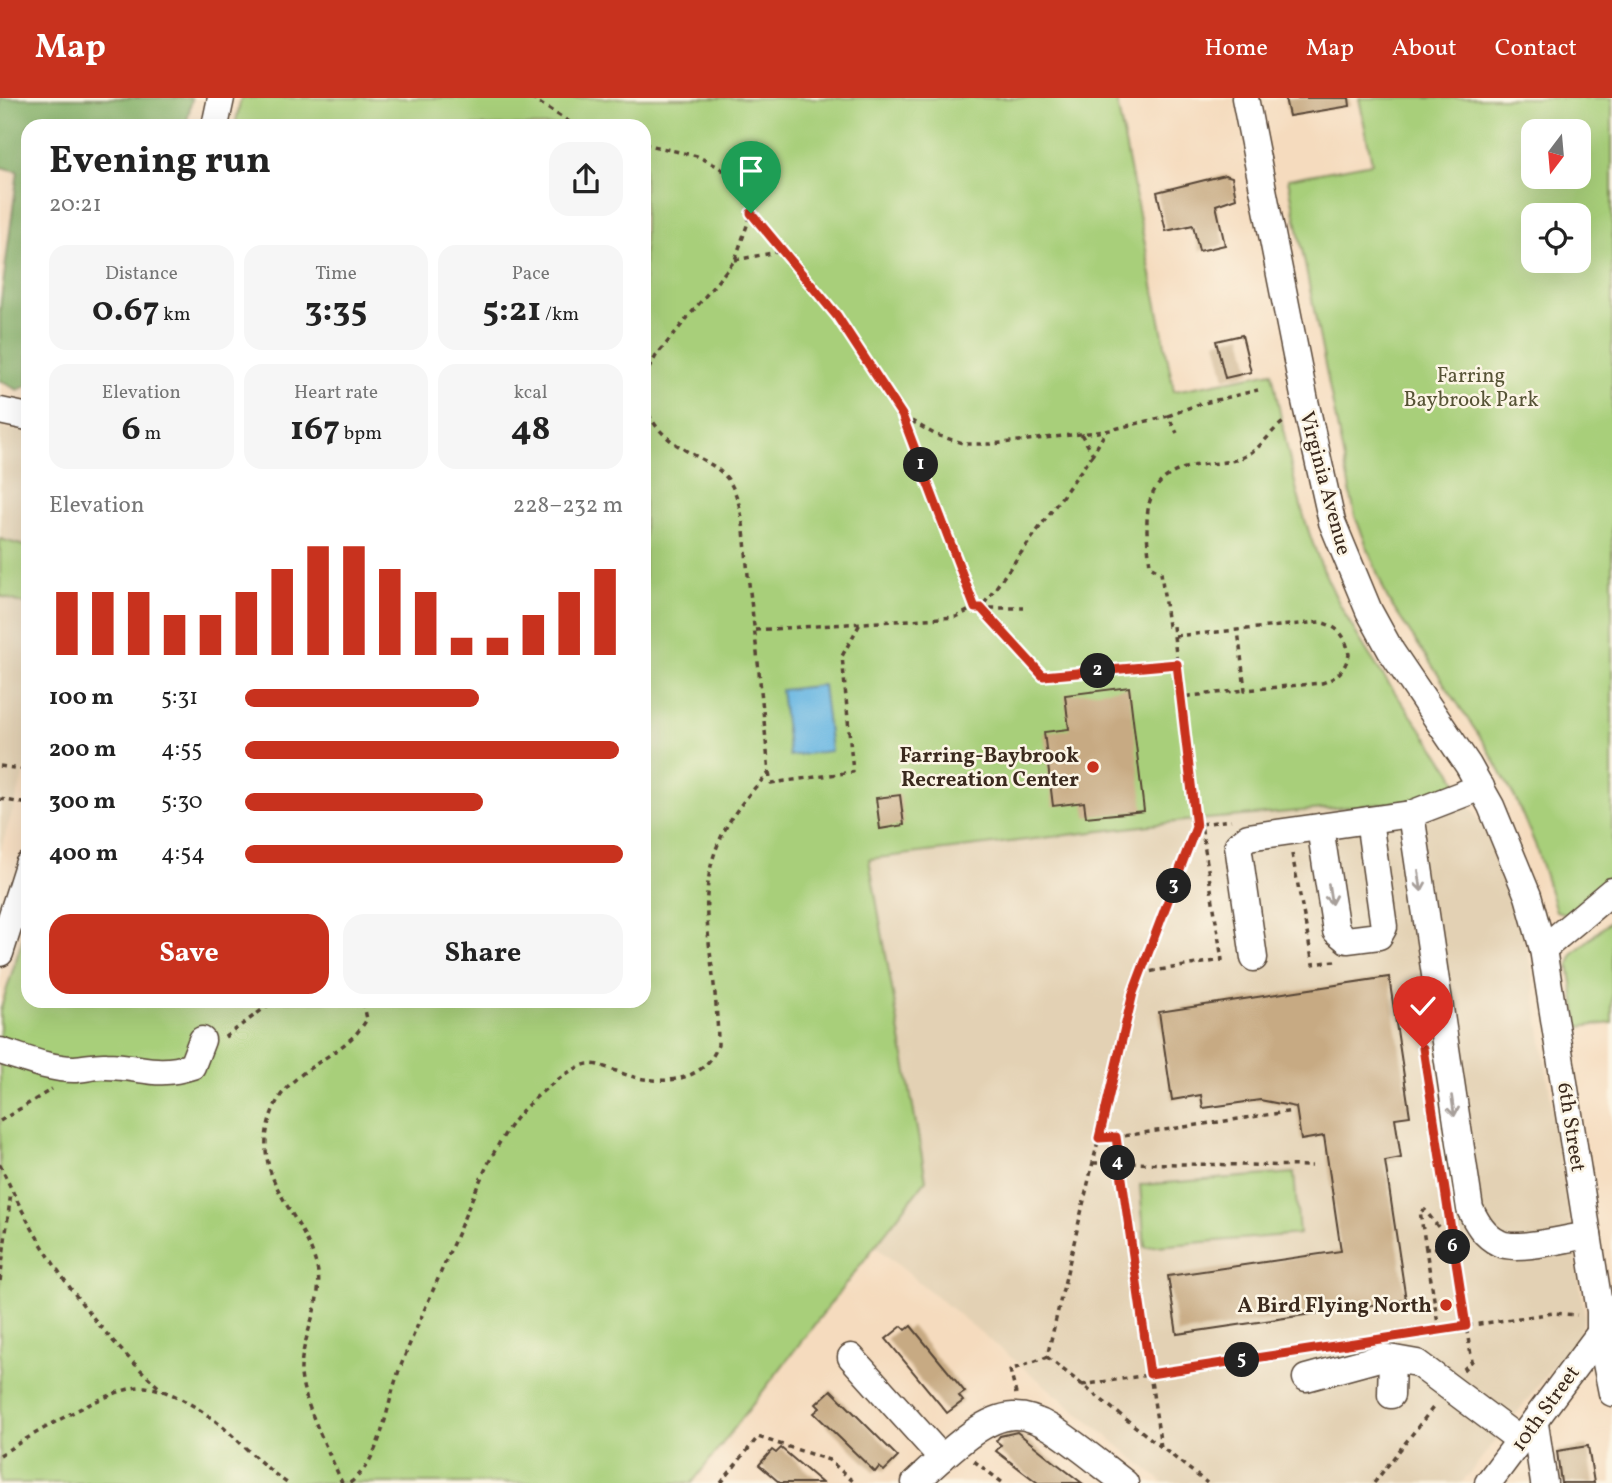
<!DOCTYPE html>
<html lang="en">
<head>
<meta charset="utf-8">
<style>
	:root { --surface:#fff; --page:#f6f6f6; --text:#222; --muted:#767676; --accent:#c8321e }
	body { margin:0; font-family:Vollkorn,serif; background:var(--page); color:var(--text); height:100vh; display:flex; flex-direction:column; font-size:26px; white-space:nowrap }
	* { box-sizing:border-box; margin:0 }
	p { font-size:23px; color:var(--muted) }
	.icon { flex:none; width:38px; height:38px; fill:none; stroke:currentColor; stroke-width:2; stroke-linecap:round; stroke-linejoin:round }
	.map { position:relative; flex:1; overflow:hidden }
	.panel { position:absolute; left:21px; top:21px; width:630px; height:889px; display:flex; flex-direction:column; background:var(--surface); border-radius:21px; box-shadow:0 7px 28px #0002 }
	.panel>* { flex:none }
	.needle { width:46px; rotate:196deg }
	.buttons { position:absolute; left:1521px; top:21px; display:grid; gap:14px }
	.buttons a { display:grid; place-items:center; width:70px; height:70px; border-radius:14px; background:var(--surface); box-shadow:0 7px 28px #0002; font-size:35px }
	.pin { position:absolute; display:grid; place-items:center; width:60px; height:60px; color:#fff; margin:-72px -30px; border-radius:50% 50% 50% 0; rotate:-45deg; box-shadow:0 0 7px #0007 }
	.pin .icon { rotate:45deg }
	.km { position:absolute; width:35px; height:35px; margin:-18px; border-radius:50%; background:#222; color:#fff; font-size:19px; line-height:35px; text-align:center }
	.round { display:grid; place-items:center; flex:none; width:74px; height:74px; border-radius:21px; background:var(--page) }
	.head { display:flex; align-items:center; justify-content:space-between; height:119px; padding:0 28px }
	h1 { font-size:38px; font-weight:700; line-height:52px }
	.stats { display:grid; grid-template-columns:repeat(3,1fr); gap:10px; height:119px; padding:7px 28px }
	.stats div { display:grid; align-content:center; border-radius:18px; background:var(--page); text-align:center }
	.stats b { font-size:35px; font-weight:700 }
	.stats small { font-size:19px; font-weight:400 }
	.stats p { font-size:19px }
	.chart { height:196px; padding:14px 28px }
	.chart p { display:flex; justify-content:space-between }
	.chart svg { width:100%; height:126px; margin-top:7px; stroke:var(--accent); stroke-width:6 }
	.primary-button { display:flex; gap:14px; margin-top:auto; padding:14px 28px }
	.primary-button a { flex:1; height:80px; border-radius:21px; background:var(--accent); color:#fff; font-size:28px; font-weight:700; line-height:80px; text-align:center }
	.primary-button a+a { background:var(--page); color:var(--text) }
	ul { padding:0 28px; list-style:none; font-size:23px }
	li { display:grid; grid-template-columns:112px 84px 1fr; align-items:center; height:52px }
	li i { height:18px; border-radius:9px; background:var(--accent) }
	header { display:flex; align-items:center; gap:42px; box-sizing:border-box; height:98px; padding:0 35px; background:var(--accent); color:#fff }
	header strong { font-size:33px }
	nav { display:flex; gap:38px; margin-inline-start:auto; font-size:24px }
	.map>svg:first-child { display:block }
	.built { fill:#e3d1b4 }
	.green { fill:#a8cf7a; stroke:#727c4c; stroke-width:2; fill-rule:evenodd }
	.forest { fill:#86b26a; stroke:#606e44; stroke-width:2 }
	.water { fill:#69b7e3; stroke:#527080; stroke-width:2 }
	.building { fill:#c7aa83 }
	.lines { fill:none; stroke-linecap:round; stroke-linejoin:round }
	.minor-casing { stroke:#574536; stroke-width:29 }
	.path { stroke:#574536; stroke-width:3.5; stroke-dasharray:5 5; stroke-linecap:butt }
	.minor { stroke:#fff; stroke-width:26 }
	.oneway { stroke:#a79f9a }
	.route-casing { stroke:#fff; stroke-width:14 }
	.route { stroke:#c8321e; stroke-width:9 }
	.poi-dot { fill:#c8321e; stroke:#fcf5e5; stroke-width:2.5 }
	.labels { text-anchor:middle; stroke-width:5; stroke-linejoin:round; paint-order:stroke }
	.park-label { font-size:21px; fill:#565335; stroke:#fcf5e5 }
	.street-label { font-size:21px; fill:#3b2a1e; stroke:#fcf5e5 }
	.poi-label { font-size:21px; font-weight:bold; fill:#3b2a1e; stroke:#fcf5e5; text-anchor:end }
</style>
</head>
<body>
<header>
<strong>Map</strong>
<nav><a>Home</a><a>Map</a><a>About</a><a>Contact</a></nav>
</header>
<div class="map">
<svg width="1612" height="1385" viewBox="0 0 1612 1385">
	<rect width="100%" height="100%" fill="#fcf5e5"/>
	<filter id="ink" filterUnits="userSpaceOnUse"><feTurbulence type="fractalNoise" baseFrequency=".0143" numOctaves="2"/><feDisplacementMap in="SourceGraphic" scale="14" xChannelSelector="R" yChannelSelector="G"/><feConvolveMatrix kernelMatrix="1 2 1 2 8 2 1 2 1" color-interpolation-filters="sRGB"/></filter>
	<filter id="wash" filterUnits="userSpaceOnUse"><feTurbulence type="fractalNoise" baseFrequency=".00686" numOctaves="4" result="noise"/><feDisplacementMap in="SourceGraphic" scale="28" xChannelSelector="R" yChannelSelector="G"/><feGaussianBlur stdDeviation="1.57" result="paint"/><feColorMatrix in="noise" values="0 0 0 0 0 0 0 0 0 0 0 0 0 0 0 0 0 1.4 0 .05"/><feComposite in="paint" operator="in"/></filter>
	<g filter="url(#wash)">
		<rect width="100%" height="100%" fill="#f5dbbe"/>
		<g class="built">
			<path d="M0 329 28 334V663L0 754Z"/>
			<path d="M1465 699 1498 755 1528 854 1585 1218 1579 1236 1462 1385H1164L875 1148 926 1082 869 761 1184 723Z"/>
		</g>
		<g class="green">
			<path d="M241 0H1116L1174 293 1272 274C1286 343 1297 416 1327 480 1358 550 1408 611 1451 673L1465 699 1184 723 869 761 926 1082 692 1385H0V913L28 824V903H644V28H235Z"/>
			<path d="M1359 0H1612V777L1566 816 1556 813 1535 746 1516 702 1488 651 1388 502 1355 418 1288 81 1372 65ZM1533 33H1578V79H1533ZM1533 117H1578V163H1533Z"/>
			<path d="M0 441 28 449V507L0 498Z"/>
			<path d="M1612 822V925L1579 929 1569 867 1573 855Z"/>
			<path d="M1294 1075 1299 1136 1145 1149 1140 1087Z"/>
		</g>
		<path class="forest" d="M0 0H192L186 28H28V287L18 292 0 283V210L18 73 0 69Z"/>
		<path class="water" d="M823 587 831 653 789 658 781 592Z"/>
		<g id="blocks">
			<g class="building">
				<path d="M1285 0H1349L1350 8 1289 18Z"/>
				<path d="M1225 77 1232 79 1236 100 1216 107 1225 147 1199 153 1193 127 1166 133 1157 94Z"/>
				<path d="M1242 237 1251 274 1225 280 1216 243Z"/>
				<path d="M1129 589 1144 713 1086 719 1084 704 1053 708 1044 634 1069 631 1065 597Z"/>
				<path d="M900 697 904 727 880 731 876 700Z"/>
				<path d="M1389 879 1410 1018 1395 1020 1401 1060 1385 1063 1406 1202 1177 1236 1168 1178 1341 1153 1324 1038 1301 1042 1296 1009 1260 1002 1203 1010 1201 997 1172 1002 1159 914Z"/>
				<path d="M902 1228 906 1232 911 1228 965 1294 959 1298 963 1303 947 1315 886 1241Z"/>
				<path d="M831 1292 898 1359 884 1373 879 1369 875 1374 814 1315 820 1310 816 1306Z"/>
				<path d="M1017 1334 1052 1362 1082 1385H1038L996 1353 1001 1347 996 1343 1000 1338Z"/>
				<path d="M1588 1348 1594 1385H1561L1557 1353Z"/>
				<path d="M781 1350 822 1385H780L759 1367 772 1352 776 1355Z"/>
			</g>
		</g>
	</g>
	<g filter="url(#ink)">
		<use href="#blocks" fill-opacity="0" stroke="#574536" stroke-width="2"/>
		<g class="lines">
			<defs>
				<g id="minor">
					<path d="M1245 0 1305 303 1332 424 1369 513 1391 553 1468 667 1491 708 1528 798 1543 851 1600 1213V1235L1612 1295"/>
					<path d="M215 28 221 0"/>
					<path d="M0 313 28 319"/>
					<path d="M1411 716 1470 1111C1477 1125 1484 1138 1499 1145 1516 1154 1568 1140 1588 1137"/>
					<path d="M1320 729 1336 833 1347 842 1379 838 1384 829 1369 722"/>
					<path d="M1543 851 1612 793"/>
					<path d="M0 855 28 767"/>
					<path d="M1254 860 1238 747 1248 739 1411 716 1481 689"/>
					<path d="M0 953C24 960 48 971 74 971 85 971 95 967 106 968 141 968 155 980 192 968L202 942"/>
					<path d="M851 1259 942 1360"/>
					<path d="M1306 1280 1383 1259 1417 1265 1521 1343"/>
					<path d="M1391 1297 1392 1261"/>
					<path d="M1535 1326 1544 1385"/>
					<path d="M915 1385C1018 1286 1022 1306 1125 1385"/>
					<path d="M1488 1385 1600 1235 1607 1231"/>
				</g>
			</defs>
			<use href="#minor" class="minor-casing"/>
			<g class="path">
				<path d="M531 0 576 28"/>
				<path d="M644 46 697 58 719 69 734 82 751 115 837 218 902 317 975 510H1024"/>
				<path d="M735 162 783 153"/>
				<path d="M644 279 656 258 735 162 751 116"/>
				<path d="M903 318 936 337 966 346H993L1106 333 1168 318 1177 335"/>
				<path d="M1168 318 1196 307 1258 292"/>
				<path d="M1081 336 1093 356 1106 333"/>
				<path d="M1093 356 981 510 1043 578 1177 566 1173 528H1168L1161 474 1150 468C1146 425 1137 380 1193 368 1208 365 1226 366 1241 360 1264 350 1268 334 1285 323"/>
				<path d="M755 532 956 519 974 510"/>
				<path d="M1175 538 1320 524C1339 529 1346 538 1349 557 1344 573 1337 580 1322 585L1245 592 1238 532"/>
				<path d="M1177 566 1180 599 1245 592"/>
				<path d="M0 668 28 672"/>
				<path d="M769 675 771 685 853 674 842 558 861 524"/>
				<path d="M0 701 28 706"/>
				<path d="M1201 726 1231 722"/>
				<path d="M1292 756 1313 866 1335 863"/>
				<path d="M1141 875 1222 862 1201 726"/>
				<path d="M225 939 274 903"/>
				<path d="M0 1023 52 991"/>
				<path d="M1099 1039H1116"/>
				<path d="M1093 1065H1118L1116 1039 1293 1013"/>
				<path d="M0 1066C38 1154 93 1230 164 1294"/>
				<path d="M1426 1151 1420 1113 1425 1112 1453 1148 1450 1125"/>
				<path d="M0 1183 11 1094"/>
				<path d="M1402 1238 1466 1228 1453 1148 1426 1151 1439 1232"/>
				<path d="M1047 1259 1207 1385"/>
				<path d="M1463 1272 1472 1263 1466 1228 1553 1215 1577 1217"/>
				<path d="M1082 1287 1319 1251"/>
				<path d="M1016 1296 1010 1272 1047 1259 1133 895 1196 729 1180 599"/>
				<path d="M1161 1349 1118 1065 1312 1068"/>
				<path d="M0 1357C28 1339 115 1286 145 1289 169 1291 199 1310 218 1325 241 1344 262 1368 287 1385"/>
				<path d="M974 1363 1003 1385"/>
				<path d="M342 1385C331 1357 299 1298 301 1270 302 1240 325 1198 317 1170 303 1112 246 1079 273 1012 290 968 345 960 367 921L363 903"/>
				<path d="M350 1385C384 1359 385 1308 400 1270 416 1229 435 1189 452 1148 471 1105 487 1058 516 1020 527 1005 570 968 588 966 601 965 620 976 634 979 667 987 706 982 718 947 717 831 672 771 769 675 763 609 756 543 748 477 745 448 745 414 732 388 716 355 664 359 644 306"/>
				<path d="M721 1385 758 1339 829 1362 855 1385"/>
				<path d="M1374 1385 1435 1307"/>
			</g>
			<use href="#minor" class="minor"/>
		</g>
		<defs><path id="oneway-shaft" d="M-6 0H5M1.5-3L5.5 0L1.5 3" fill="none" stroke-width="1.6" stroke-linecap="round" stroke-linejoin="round" transform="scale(1.75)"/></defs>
		<g class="oneway">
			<use href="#oneway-shaft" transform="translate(1420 783) rotate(82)"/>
			<use href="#oneway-shaft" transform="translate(1330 796) rotate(81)"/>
			<use href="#oneway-shaft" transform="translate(1453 1008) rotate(82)"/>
		</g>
	</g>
	<g class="lines" filter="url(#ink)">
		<defs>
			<path id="route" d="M751 115 837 218 902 317 975 510H981L1043 578 1177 566 1196 729 1133 895 1099 1040 1116 1039 1150 1276 1466 1228 1423 950"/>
		</defs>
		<use href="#route" class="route-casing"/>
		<use href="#route" class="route"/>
	</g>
	<g class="poi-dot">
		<circle cx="1093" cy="669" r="7"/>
		<circle cx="1446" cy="1207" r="7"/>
	</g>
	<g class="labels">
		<g class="park-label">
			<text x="1471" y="284">Farring<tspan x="1471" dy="24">Baybrook Park</tspan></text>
		</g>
		<g class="street-label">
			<text transform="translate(1326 385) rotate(75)" y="7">Virginia Avenue</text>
			<text transform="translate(1572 1029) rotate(81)" y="7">6th Street</text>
			<text transform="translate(1545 1310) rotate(-54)" y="7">10th Street</text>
		</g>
		<g class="poi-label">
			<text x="1079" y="664">Farring-Baybrook<tspan x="1079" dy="24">Recreation Center</tspan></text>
			<text x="1432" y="1214">A Bird Flying North</text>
		</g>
	</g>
</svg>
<div class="buttons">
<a><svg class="needle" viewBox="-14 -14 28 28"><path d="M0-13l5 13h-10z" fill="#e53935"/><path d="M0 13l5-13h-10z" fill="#767676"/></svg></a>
<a><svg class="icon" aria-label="locate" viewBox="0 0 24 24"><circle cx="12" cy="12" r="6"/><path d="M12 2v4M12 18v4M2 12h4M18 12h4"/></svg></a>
</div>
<div class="pin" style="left:751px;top:115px;background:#1e9e55"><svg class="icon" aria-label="arrive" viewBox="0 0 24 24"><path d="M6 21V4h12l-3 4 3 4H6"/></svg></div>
<div class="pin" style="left:1423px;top:950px;background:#d93025"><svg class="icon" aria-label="check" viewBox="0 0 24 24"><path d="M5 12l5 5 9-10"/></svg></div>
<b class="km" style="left:921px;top:367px">1</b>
<b class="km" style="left:1098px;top:573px">2</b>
<b class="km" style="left:1174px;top:788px">3</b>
<b class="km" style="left:1118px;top:1065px">4</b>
<b class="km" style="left:1242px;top:1262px">5</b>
<b class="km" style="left:1453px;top:1149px">6</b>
<section class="panel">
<div class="head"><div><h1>Evening run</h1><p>20:21</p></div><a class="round"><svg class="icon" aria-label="share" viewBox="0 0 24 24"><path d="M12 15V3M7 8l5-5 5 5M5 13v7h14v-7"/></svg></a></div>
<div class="stats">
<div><p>Distance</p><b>0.67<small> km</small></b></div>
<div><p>Time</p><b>3:35</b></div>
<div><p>Pace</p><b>5:21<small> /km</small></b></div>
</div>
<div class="stats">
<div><p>Elevation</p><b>6<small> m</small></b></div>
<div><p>Heart rate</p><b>167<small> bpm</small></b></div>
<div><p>kcal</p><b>48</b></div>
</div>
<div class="chart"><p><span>Elevation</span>228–232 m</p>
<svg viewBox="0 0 160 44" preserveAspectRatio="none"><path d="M5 44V22M15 44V22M25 44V22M35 44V30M45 44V30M55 44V22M65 44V14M75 44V6M85 44V6M95 44V14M105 44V22M115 44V38M125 44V38M135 44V30M145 44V22M155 44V14"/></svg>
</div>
<ul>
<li><b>100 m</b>5:31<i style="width:62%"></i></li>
<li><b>200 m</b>4:55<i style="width:99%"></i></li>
<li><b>300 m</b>5:30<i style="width:63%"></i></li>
<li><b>400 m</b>4:54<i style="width:100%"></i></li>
</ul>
<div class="primary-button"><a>Save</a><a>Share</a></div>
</section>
</div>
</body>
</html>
